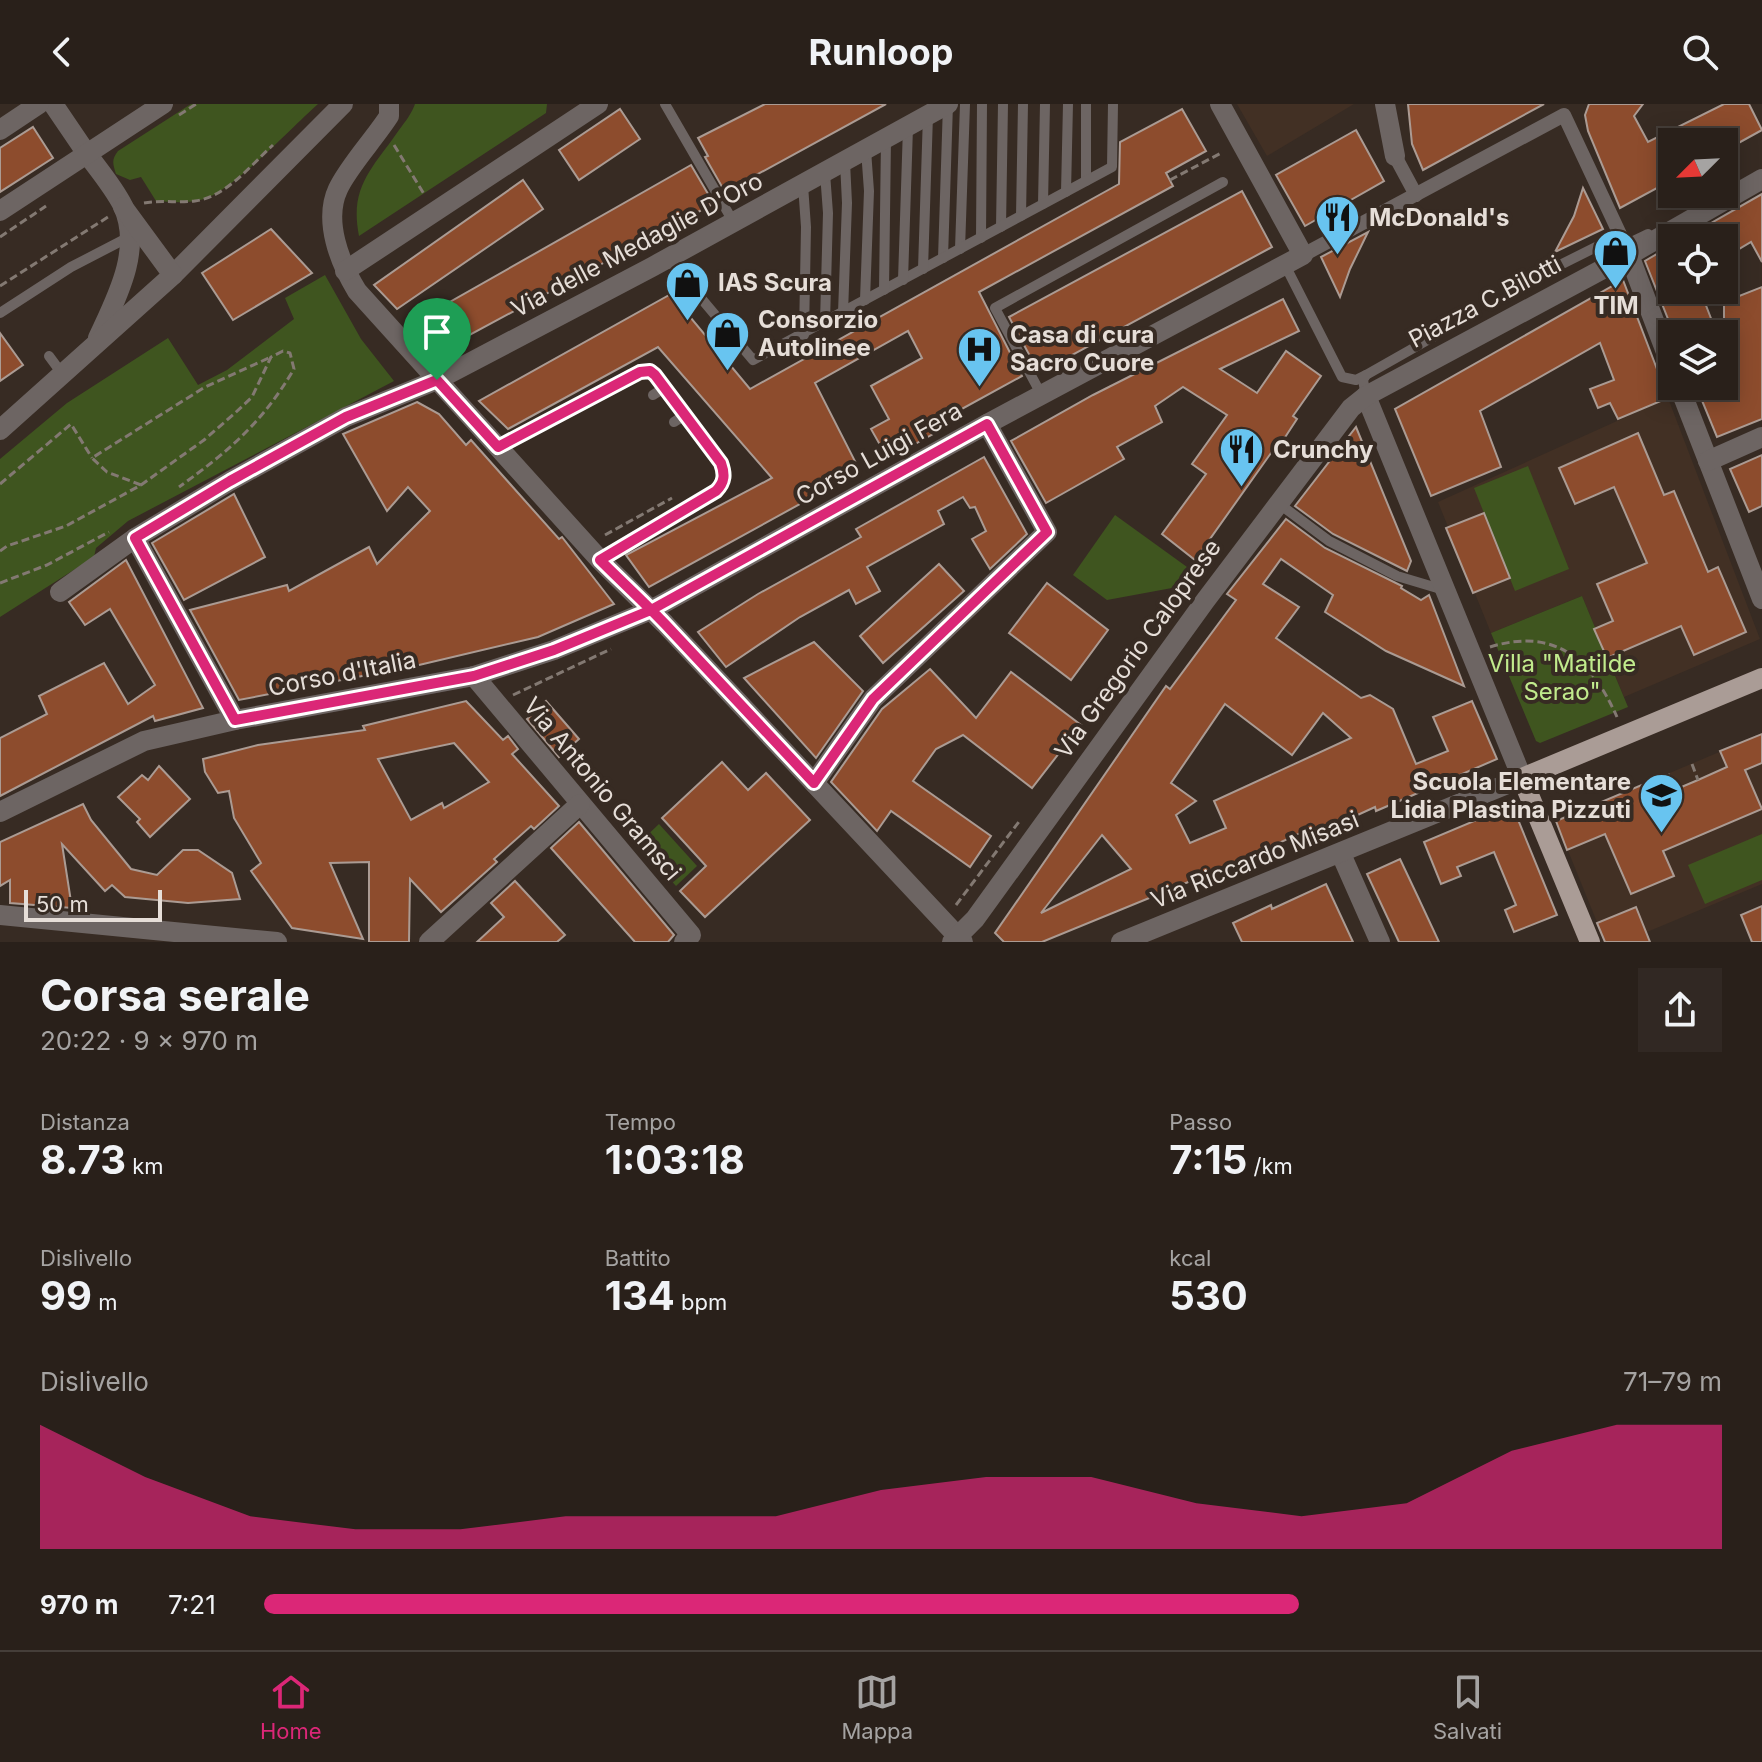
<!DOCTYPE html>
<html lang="it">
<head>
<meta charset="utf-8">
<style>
	:root { --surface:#29201a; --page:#312823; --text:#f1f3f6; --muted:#a5a3a2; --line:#453e39; --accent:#db2777 }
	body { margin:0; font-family:Inter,sans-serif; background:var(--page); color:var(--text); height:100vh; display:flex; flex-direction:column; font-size:30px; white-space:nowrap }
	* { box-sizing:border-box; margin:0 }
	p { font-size:26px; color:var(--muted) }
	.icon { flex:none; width:44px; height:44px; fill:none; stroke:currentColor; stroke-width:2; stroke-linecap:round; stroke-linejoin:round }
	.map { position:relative; height:838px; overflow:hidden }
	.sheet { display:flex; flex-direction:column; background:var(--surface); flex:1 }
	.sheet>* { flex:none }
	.needle { width:52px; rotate:246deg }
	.fabs { position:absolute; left:1658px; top:24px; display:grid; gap:16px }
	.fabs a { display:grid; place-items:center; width:80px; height:80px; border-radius:0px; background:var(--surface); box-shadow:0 4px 20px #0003,0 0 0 2px var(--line); font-size:40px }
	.scale { position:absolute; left:24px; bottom:20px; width:138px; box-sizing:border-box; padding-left:8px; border:4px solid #e6ded8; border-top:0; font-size:22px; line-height:28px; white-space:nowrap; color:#e6ded8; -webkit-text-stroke:6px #372b23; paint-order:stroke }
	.pin { position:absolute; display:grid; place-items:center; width:68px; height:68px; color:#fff; margin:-82px -34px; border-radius:50% 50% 50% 0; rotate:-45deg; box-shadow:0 0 8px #0007 }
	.pin .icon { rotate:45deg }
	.round { display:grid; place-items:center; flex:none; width:84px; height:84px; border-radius:0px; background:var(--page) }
	.overview { display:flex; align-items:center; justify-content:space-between; height:136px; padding:0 40px }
	h1 { font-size:44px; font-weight:700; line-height:60px }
	.metrics { display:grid; grid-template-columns:repeat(3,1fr); gap:12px; height:136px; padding:8px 40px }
	.metrics div { display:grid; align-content:center }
	.metrics b { font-size:40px; font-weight:700 }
	.metrics small { font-size:22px; font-weight:400 }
	.metrics p { font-size:22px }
	.chart { height:224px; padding:16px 40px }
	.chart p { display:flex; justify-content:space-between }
	.chart svg { width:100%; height:144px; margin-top:8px; fill:var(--accent); opacity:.7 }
	ul { padding:0 40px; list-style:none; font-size:26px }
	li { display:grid; grid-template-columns:128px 96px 1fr; align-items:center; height:60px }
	li i { height:20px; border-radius:10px; background:var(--accent) }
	header { display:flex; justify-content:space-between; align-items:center; height:104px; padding:0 40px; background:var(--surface); font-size:36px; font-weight:700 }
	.tabs { display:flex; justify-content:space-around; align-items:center; height:112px; border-top:2px solid var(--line); background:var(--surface); font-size:22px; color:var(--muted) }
	.tabs a { display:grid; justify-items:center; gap:4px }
	.tabs .current { color:var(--accent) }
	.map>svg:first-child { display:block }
	.built { fill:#423024 }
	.green { fill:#3f551f }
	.building { fill:#8d4c2d; stroke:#ab9b93; stroke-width:2; fill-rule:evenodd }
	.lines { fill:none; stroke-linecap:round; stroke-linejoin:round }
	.path { stroke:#837972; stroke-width:3; stroke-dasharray:8 4; stroke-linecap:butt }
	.service { stroke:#6d6563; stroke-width:10 }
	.pedestrian { stroke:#6d6563; stroke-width:14 }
	.minor { stroke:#6d6563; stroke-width:20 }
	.tertiary { stroke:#6d6563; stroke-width:20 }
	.primary { stroke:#aa9c96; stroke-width:20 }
	.route-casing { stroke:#fff; stroke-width:16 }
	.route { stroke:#db2777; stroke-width:10 }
	.labels { text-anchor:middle; stroke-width:8; stroke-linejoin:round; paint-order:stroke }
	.poi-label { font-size:24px; font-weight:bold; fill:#e6ded8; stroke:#372b23; text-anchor:start }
	.street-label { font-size:24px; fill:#e6ded8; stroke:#372b23 }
	.park-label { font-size:24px; fill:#c1eb8d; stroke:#372b23 }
</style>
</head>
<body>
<header><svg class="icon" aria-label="back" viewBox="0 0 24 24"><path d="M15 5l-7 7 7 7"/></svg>Runloop<svg class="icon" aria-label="search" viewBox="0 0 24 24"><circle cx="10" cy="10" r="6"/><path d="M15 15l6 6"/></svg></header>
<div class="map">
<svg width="1762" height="838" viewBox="0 0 1762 838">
	<rect width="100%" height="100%" fill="#372b23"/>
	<g class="built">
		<path d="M1237 0H1354L1267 52Z"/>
		<path d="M1668 294 1760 535 1624 593 1582 492 1491 529 1438 398Z"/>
		<path d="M1762 630V780L1623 838H1605L1556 717Z"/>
	</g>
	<g class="green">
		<path d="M191 0H318C291 24 238 81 207 94 191 100 172 98 156 97L141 73 130 76 116 70C113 60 111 56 118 47Z"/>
		<path d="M415 0H547L546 9 359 132C349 82 373 64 399 26 405 18 412 9 415 0Z"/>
		<path d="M325 171 361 235 394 277 128 417 96 444 94 453 0 513V355L67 299 168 234 198 281 227 266 294 215 285 194Z"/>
		<path d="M1528 362 1569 465 1515 487 1474 384Z"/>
		<path d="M1115 411 1187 463 1172 484 1107 496 1073 471Z"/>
		<path d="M1582 492 1628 603 1540 639 1536 637 1491 529Z"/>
		<path d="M659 720 697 762 676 782 638 740Z"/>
		<path d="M1762 730V776L1705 800 1688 761Z"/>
	</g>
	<g class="building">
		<path d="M765 0H886L725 88 705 53 708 52 698 34Z"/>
		<path d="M1408 0H1544L1423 66 1412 40Z"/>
		<path d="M1589 0H1643L1634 12 1648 38 1724 0H1749L1762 26 1724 47V38H1672V76L1620 104 1588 27 1585 11Z"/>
		<path d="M620 5 640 35 579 76 559 46Z"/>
		<path d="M1182 5 1206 47 1166 69 1173 82 979 188 1022 272 938 318 942 325 888 355 871 325 889 315 871 282 922 254 908 227 815 279 860 367 649 483 626 451 772 374 658 243 508 325 479 297 671 190 750 285 1119 80 1120 38Z"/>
		<path d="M33 23 53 54 0 88V44Z"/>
		<path d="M1356 26 1384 77 1305 122 1276 71Z"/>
		<path d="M691 61 711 95 708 96 711 101 438 248 411 220Z"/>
		<path d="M523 76 543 105 397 205 374 181Z"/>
		<path d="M1583 84 1603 125 1555 148 1574 112Z"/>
		<path d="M1242 87 1272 143 1039 269 1009 213Z"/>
		<path d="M1762 90V158L1751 138 1724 154V134H1685Z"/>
		<path d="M271 125 312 169 233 216 202 169Z"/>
		<path d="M1368 128 1350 165 1340 193 1321 153Z"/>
		<path d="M1672 141V186H1700L1717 230H1674L1645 157Z"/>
		<path d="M1623 176 1668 294 1618 315 1610 299 1598 304 1590 285 1614 276 1600 239 1480 307 1501 363 1431 392 1395 305Z"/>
		<path d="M1762 183V315L1717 333 1696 282H1724V198Z"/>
		<path d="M1283 195 1299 227 1220 265 1257 289 1286 247 1321 272 1293 312 1297 315 1278 344 1276 342 1195 456 1162 430 1206 370 1192 360 1227 311 1183 283 1155 302 1162 318 1117 343 1124 355 1046 399 1011 337 1093 291Z"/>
		<path d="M0 229 23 261 0 277Z"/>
		<path d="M417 298 439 310 466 341 471 336 559 435 562 433 614 500 538 533 419 561 239 596 190 506 287 481 289 487 369 443 377 460 430 407 408 383 387 407 343 330Z"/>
		<path d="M1356 323 1411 457 1407 467 1333 430 1295 402Z"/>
		<path d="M1638 329 1664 391 1674 387 1708 468 1718 463 1746 528 1694 551 1681 522 1607 554 1594 525 1613 517 1597 480 1647 459 1614 383 1575 400 1559 364Z"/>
		<path d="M1762 351V402L1749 408 1730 365Z"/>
		<path d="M984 353 1027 430 990 465 972 435 986 427 975 403 970 404 963 393 938 407 944 420 867 463 880 487 856 500 849 486 800 513 726 563 698 528 758 490 861 433 856 425Z"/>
		<path d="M234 390 265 453 184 496 152 439Z"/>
		<path d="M1484 409 1510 474 1473 489 1446 424Z"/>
		<path d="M1286 415 1325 444 1402 482 1401 484 1421 496 1429 491 1464 582 1386 547 1325 508 1333 491 1281 455 1263 480 1299 503 1276 534 1361 594 1370 591 1393 605 1416 660 1448 647 1433 613 1472 597 1497 655 1376 707 1375 703 1312 732 1309 725 1242 756 1042 838H1004L995 829 1166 582 1170 585 1236 496 1227 490ZM1225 600 1292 651 1323 609 1351 634 1214 697 1226 724 1190 739 1176 711 1196 697 1171 679ZM1102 731 1131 765 1041 809Z"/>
		<path d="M126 456 203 604 155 617 153 612 0 692V634L47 610 39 592 104 559 128 600 155 581 110 505 85 521 69 498Z"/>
		<path d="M939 460 964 487 883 559 860 532Z"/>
		<path d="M1047 479 1108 526 1071 576 1009 529Z"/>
		<path d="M814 538 863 587 816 654 744 574Z"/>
		<path d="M930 565 976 614 1011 568 1081 621 1032 684 963 631 936 645 913 677 991 732 970 763 891 707 877 727 831 678 882 605Z"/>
		<path d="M466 597 503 636 508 632 518 645 512 650 559 702 534 725 531 722 494 755 497 758 441 808 410 775 409 838H369V758L330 759 363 835 292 824 251 767 261 759 234 714 229 687 218 689 205 668 203 655 258 641 365 626 363 622ZM454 639 489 678 444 704 442 699 411 716 378 655Z"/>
		<path d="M546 597 579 635 559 653 527 615Z"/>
		<path d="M1762 630V659L1745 666 1762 705 1663 747 1674 772 1631 790 1605 730 1567 746 1556 717 1644 680 1651 696 1698 676 1727 663 1720 647Z"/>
		<path d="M722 658 748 686 766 669 810 716 705 813 680 787 706 762 662 714Z"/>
		<path d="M159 662 190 695 150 733 137 718 140 715 118 693 142 671 148 676Z"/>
		<path d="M83 700 91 716 131 765 157 771 183 746H198L232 769 240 795 188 799 125 793 112 781 105 787 62 740 72 804 10 799V776L0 782V738Z"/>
		<path d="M1512 701 1557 811 1514 828 1505 806 1516 801 1494 748 1457 763 1461 772 1441 780 1424 738Z"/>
		<path d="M579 718 674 831 668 838H635L551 744Z"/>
		<path d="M1400 755 1418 793 1439 838H1399L1367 770Z"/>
		<path d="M515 777 565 831 557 838H477L504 813 491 799Z"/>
		<path d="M1326 780 1353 838H1242L1233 819 1271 801 1272 805Z"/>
		<path d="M1762 802V838H1752L1741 811Z"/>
		<path d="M1636 803 1650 838H1605L1597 819Z"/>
	</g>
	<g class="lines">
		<g class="path">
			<path d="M179 11 196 0"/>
			<path d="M394 41 424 90"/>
			<path d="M1170 76 1223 48"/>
			<path d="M144 99C161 96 178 99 195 97 226 93 251 61 273 41"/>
			<path d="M0 133 46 102"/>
			<path d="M0 182 108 113"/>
			<path d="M0 380 71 320 92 354"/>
			<path d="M141 381 107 368 92 354 205 283 271 253"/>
			<path d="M605 431 672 394"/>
			<path d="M0 447 7 442 66 422 141 381 204 336 234 310 252 293 271 253 283 247 290 249 294 265C262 319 229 347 179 383"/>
			<path d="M0 479 47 461 109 428"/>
			<path d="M1490 543C1555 523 1591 555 1617 613"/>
			<path d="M513 591 611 545"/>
			<path d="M1692 660 1698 676"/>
			<path d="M1668 670 1675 685"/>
			<path d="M956 801 1021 715"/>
		</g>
		<g class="service">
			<path d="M665 0 734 119"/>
			<path d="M825 69 828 109 825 218"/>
			<path d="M1086 77V0"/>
			<path d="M803 81 806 123 804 231"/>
			<path d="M1066 88 1068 0"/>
			<path d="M1043 100 1045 0"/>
			<path d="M1021 112 1023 0"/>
			<path d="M1001 123 1003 0"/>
			<path d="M981 134 982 0"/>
			<path d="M960 145 965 0"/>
			<path d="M943 154 948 0"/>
			<path d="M668 155 753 256 1112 63 1113 0"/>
			<path d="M1285 161 1342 273 1356 276 1366 271"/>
			<path d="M1558 162 1602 140 1625 141 1648 130"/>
			<path d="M923 165 928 11"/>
			<path d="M903 176 908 23"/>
			<path d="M884 186 886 35"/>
			<path d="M865 196 869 87 866 46"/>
			<path d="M0 209 71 163 129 133"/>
			<path d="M843 209 847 99 845 58"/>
			<path d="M49 252 63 271"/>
			<path d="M1041 290 995 204 1223 78"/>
			<path d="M653 291 664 284"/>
			<path d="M1366 292 1363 276 1366 271 1440 229"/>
			<path d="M674 318 685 311"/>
			<path d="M498 343 640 268 650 267 655 271 721 359C725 370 725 378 716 387L600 456"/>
			<path d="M1278 399 1329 437 1397 472 1444 486"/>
		</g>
		<g class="pedestrian">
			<path d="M1395 52 1416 91"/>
			<path d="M1303 151 1564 11 1625 141"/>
		</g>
		<g class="minor">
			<path d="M53 0 87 50"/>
			<path d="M389 0V12C375 34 348 63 338 85 323 117 340 159 357 187L600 456 665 520 963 838"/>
			<path d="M1385 0 1395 52"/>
			<path d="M0 26 39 0"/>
			<path d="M1629 151 1672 264"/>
			<path d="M345 167 598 0"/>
			<path d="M173 171 343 0"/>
			<path d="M1679 282 1762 495"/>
			<path d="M1366 292 1522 674"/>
			<path d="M1708 357 1762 333"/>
			<path d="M135 434 235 616"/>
			<path d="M60 488 135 434 230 377 346 313 437 276 652 163 948 0"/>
			<path d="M474 572 691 831 684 838"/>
			<path d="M814 679 873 595 1047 428 987 320"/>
			<path d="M0 708 144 637 235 616 474 572 554 546 651 506 987 320 1303 151 1220 0"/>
			<path d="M1341 750 1380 838"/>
			<path d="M0 811 277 838"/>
			<path d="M429 838 580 700"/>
			<path d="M952 838 975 815 1205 497 1351 304 1366 292 1629 151 1762 75"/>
		</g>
		<g class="tertiary">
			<path d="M87 50C99 66 114 84 123 102 143 146 116 195 98 234"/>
			<path d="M0 107 163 0"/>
			<path d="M0 326 173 171 123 103"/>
			<path d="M1121 838 1522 674"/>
		</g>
		<path class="primary" d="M1590 838 1522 674 1762 574"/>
	</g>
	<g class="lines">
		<defs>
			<path id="route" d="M437 276 498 343 640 268 650 267 655 271 721 359C725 370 725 378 716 387L600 456C621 477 644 498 665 520L814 679 873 595 1047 428 987 320 651 506 554 546 474 572 235 616 135 434 230 377 346 313 437 276"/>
		</defs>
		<use href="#route" class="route-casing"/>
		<use href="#route" class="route"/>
	</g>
	<defs>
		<symbol id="restaurant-pin" viewBox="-11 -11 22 30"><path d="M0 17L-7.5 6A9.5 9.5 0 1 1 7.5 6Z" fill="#68c4f0" stroke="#372b23"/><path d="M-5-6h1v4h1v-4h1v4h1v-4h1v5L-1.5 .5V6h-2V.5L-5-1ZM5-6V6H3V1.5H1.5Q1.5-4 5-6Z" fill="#111"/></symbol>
		<symbol id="shop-pin" viewBox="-11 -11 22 30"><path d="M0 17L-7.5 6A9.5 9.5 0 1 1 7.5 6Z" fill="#68c4f0" stroke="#372b23"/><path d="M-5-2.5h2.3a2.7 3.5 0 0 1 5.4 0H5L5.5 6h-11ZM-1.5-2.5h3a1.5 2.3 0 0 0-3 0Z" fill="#111"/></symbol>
		<symbol id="hospital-pin" viewBox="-11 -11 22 30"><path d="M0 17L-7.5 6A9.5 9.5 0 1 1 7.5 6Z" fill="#68c4f0" stroke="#372b23"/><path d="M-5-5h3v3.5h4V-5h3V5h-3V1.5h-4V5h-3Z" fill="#111"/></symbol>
		<symbol id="school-pin" viewBox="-11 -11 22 30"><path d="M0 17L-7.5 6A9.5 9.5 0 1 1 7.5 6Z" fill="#68c4f0" stroke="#372b23"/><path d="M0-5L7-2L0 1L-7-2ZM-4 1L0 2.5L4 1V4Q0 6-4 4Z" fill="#111"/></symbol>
	</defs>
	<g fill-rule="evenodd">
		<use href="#restaurant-pin" x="1312" y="88" width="51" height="69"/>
		<use href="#shop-pin" x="1590" y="122" width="51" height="69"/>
		<use href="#shop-pin" x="662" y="154" width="51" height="69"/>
		<use href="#shop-pin" x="702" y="204" width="51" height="69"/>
		<use href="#hospital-pin" x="954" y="220" width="51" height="69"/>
		<use href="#restaurant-pin" x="1216" y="320" width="51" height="69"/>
		<use href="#school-pin" x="1636" y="666" width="51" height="69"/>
	</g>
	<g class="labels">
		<g class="poi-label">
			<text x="1369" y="122">McDonald's</text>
			<text x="718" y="187">IAS Scura</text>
			<text x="1616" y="210" text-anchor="middle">TIM</text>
			<text x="758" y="224">Consorzio<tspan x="758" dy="28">Autolinee</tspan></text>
			<text x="1010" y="239">Casa di cura<tspan x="1010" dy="28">Sacro Cuore</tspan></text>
			<text x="1273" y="354">Crunchy</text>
			<text x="1631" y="686" text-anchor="end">Scuola Elementare<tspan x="1631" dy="28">Lidia Plastina Pizzuti</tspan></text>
		</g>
		<g class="street-label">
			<text transform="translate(637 141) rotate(-28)" y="8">Via delle Medaglie D'Oro</text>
			<text transform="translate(1485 198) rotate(-28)" y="8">Piazza C.Bilotti</text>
			<text transform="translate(879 350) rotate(-29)" y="8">Corso Luigi Fera</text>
			<text transform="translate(1138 545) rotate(-54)" y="8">Via Gregorio Caloprese</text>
			<text transform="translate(342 570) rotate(-11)" y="8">Corso d'Italia</text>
			<text transform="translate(602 685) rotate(50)" y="8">Via Antonio Gramsci</text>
			<text transform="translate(1255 756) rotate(-22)" y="8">Via Riccardo Misasi</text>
		</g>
		<g class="park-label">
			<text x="1562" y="568">Villa "Matilde<tspan x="1562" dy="28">Serao"</tspan></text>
		</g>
	</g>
</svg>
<div class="fabs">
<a><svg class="needle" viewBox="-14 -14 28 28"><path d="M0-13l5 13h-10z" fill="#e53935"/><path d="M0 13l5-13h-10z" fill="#a5a3a2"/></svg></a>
<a><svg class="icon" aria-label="locate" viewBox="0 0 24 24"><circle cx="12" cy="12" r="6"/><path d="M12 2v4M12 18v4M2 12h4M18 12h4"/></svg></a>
<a><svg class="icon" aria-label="layers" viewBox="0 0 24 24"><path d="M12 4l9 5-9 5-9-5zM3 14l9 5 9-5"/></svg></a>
</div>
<div class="scale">50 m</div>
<div class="pin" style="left:437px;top:276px;background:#1e9e55"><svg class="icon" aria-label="arrive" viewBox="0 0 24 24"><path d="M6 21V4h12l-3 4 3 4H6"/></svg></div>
</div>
<section class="sheet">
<div class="overview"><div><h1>Corsa serale</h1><p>20:22 · 9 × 970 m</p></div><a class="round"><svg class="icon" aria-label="share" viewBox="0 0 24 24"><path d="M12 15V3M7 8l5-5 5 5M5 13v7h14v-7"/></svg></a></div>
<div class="metrics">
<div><p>Distanza</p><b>8.73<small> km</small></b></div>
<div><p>Tempo</p><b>1:03:18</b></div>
<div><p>Passo</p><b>7:15<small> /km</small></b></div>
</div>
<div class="metrics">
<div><p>Dislivello</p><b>99<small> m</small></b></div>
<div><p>Battito</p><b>134<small> bpm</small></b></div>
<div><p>kcal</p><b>530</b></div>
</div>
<div class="chart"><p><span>Dislivello</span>71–79 m</p>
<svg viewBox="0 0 160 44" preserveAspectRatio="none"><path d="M0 44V6L10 22L20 34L30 38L40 38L50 34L60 34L70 34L80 26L90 22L100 22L110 30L120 34L130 30L140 14L150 6L160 6V44z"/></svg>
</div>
<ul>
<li><b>970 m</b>7:21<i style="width:71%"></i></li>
</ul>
</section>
<nav class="tabs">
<a class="current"><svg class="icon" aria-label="home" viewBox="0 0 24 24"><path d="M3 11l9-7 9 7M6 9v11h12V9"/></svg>Home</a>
<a><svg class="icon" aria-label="map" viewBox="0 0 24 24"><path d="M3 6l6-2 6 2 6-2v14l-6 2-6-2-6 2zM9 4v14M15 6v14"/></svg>Mappa</a>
<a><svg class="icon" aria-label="saved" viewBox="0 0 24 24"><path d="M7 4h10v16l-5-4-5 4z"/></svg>Salvati</a>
</nav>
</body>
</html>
